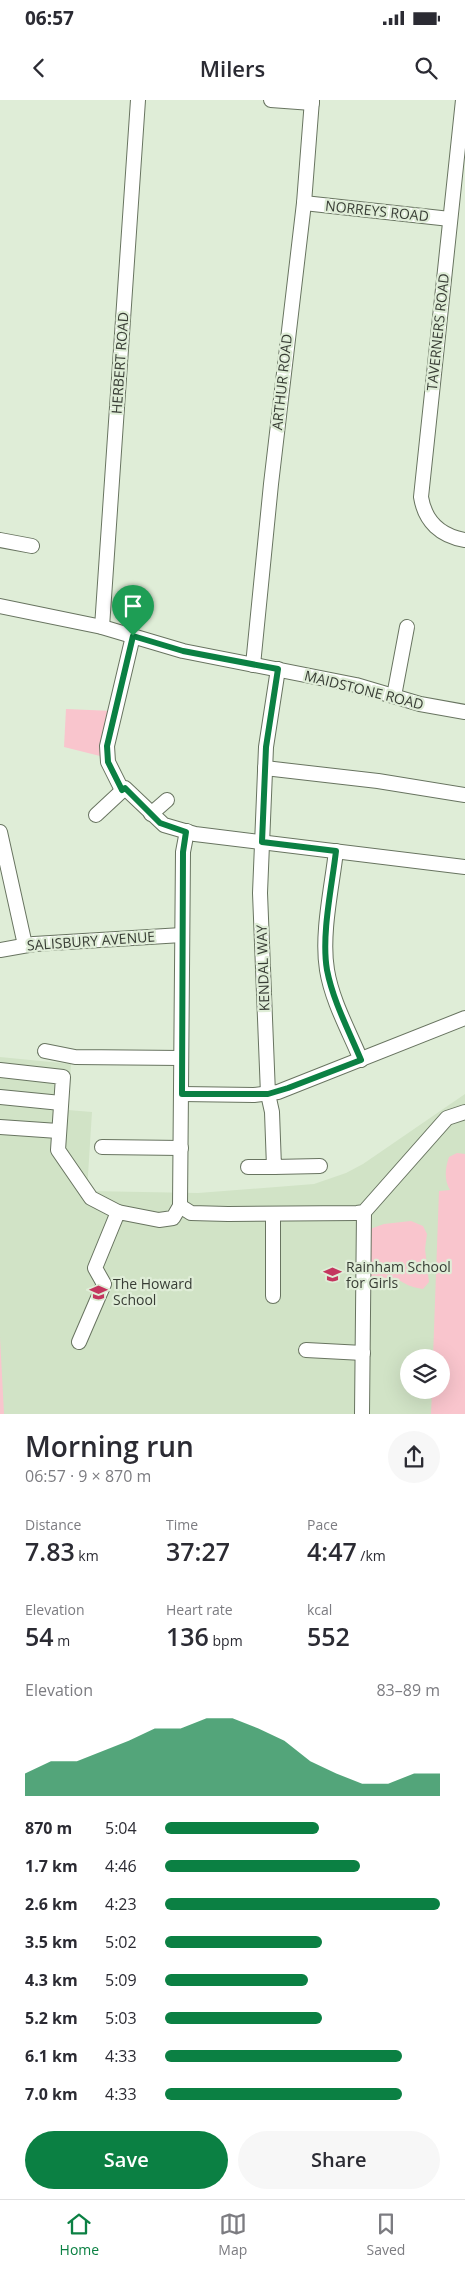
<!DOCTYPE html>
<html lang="en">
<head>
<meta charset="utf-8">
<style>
	:root { --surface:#fff; --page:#f7f7f7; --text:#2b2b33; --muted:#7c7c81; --line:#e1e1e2; --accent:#0b8043 }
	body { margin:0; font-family:"Open Sans",sans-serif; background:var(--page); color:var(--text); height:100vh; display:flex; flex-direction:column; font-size:19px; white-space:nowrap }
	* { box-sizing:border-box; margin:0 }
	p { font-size:16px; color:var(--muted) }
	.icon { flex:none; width:28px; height:28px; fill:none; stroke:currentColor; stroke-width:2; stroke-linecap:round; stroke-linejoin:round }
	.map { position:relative; height:1314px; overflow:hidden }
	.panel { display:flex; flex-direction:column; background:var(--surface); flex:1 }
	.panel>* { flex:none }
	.buttons { position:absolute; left:400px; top:1249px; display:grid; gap:10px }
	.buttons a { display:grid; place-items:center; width:50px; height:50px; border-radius:50%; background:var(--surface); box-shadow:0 5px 20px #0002; font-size:25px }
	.pin { position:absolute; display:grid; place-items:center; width:42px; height:42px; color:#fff; margin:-51px -21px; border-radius:50% 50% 50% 0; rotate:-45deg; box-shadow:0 0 5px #0007 }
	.pin .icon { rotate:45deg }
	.round { display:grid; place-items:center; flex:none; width:52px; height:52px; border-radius:26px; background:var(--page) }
	.head { display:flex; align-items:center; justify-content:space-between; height:85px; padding:0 25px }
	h1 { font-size:28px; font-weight:600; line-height:38px }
	.metrics { display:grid; grid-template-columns:repeat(3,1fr); gap:8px; height:85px; padding:5px 25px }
	.metrics div { display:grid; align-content:center }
	.metrics b { font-size:25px; font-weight:600 }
	.metrics small { font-size:14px; font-weight:400 }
	.metrics p { font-size:14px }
	.chart { height:140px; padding:10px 25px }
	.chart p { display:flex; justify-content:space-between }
	.chart svg { width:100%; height:90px; margin-top:5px; fill:var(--accent); opacity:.7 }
	.action { display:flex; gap:10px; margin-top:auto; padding:10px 25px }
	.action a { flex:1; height:58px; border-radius:30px; background:var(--accent); color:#fff; font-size:20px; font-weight:600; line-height:58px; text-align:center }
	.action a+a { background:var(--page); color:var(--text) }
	ul { padding:0 25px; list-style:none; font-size:16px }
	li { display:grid; grid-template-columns:80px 60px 1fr; align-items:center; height:38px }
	li i { height:12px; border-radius:6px; background:var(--accent) }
	.status { display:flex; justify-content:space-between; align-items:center; height:35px; padding:0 25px; background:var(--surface); direction:ltr }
	.status svg { height:14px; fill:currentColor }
	header { display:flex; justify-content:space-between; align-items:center; height:65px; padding:0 25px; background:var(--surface); font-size:22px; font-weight:600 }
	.menu { display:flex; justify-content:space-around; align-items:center; height:70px; border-top:1px solid var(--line); background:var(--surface); font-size:14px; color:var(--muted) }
	.menu a { display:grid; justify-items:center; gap:2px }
	.menu .current { color:var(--accent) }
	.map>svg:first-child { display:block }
	.built { fill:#d1e3c6; fill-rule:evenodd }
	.green { fill:#f9c5cd }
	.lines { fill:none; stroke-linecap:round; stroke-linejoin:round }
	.minor-casing { stroke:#687460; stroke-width:16 }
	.minor { stroke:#fff; stroke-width:14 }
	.route-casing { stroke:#fff; stroke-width:10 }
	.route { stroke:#0b8043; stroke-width:6 }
	.labels { text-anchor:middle; stroke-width:4.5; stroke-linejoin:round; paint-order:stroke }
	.street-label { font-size:14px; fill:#383d35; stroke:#dfedd7 }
	.poi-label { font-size:14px; fill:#383d35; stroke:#dfedd7; text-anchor:start }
</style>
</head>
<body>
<div class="status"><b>06:57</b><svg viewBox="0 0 49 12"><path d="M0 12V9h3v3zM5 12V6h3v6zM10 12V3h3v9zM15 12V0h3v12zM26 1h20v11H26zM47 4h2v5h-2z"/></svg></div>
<header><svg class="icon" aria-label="back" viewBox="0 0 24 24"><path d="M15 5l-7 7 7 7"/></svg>Milers<svg class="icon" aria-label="search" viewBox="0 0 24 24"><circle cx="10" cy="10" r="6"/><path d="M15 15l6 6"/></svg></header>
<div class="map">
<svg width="465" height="1314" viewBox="0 0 465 1314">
	<rect width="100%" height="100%" fill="#dfedd7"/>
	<path class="built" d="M0 957 71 964 68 1010 92 1012 87 1091 198 1093 314 1084 346 1073 363 1064 465 994V1314H0ZM409 1258H441V1290H409Z"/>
	<g class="green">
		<path d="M66 609 113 611 104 657 64 647Z"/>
		<path d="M457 1053 465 1054V1314H431L432 1290H441V1258L433 1257 439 1091 450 1090C444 1080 445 1068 449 1057Z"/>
		<path d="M411 1121 423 1126 427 1134 425 1149 429 1182 423 1189C407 1187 405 1182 391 1177L383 1181 371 1179 366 1168 370 1129 384 1124Z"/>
		<path d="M0 1237 4 1314H0Z"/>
	</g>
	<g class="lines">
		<defs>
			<g id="minor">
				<path d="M271 0 312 3"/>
				<path d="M463 0 421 397C425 422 441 436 465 440"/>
				<path d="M304 103 450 119"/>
				<path d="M0 440 32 446"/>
				<path d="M0 506 102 527 183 551 356 585 420 604 465 612"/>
				<path d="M102 527 138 0"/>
				<path d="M253 565 271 384 304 103 312 0"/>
				<path d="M278 569 266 647 260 793 268 994 272 1012 274 1067 320 1066"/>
				<path d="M394 596 407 527"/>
				<path d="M265 668 378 681 465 695"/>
				<path d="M122 690 108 662 107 646 133 536"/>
				<path d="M151 714 167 700"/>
				<path d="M96 715 125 688 164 725 195 734 465 767"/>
				<path d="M0 732 25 845"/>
				<path d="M336 751C332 787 321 834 327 870 332 901 349 931 361 960"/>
				<path d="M0 850 34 844 182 835"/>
				<path d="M45 951 75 957 181 958"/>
				<path d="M0 970 63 977 58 1050 91 1098 118 1112"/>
				<path d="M182 994 254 995 278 992 465 918"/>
				<path d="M0 997 61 1003"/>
				<path d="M0 1027 58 1031"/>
				<path d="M102 1047 181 1048"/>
				<path d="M248 1067H274"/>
				<path d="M180 1106 191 1113 228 1114 357 1113 364 1112 447 1018 465 1012"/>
				<path d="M273 1114V1196"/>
				<path d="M79 1242 104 1184 95 1168 118 1112 159 1120 173 1118 180 1106 183 752 187 731"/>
				<path d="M306 1250 363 1253"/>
				<path d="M362 1314 364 1112"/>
			</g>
		</defs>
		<use href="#minor" class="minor-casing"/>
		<use href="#minor" class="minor"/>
	</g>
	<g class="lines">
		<defs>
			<path id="route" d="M133 536 183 551 278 569 266 647 262 742 336 751C332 786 321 835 327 870 333 901 349 931 361 960L288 988 268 994H182L183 752 186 732 160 723 125 688 122 690 108 662 107 646Z"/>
		</defs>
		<use href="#route" class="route-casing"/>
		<use href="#route" class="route"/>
	</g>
	<defs>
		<symbol id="school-bare" viewBox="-9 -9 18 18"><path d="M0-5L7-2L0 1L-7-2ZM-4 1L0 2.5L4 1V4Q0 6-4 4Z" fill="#c4355f" stroke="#dfedd7" stroke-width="2.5" paint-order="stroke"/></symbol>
	</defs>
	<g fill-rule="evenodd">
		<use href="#school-bare" x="320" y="1162" width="25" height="25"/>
		<use href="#school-bare" x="86" y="1180" width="25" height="25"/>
	</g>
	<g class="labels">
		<g class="street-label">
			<text transform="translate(377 111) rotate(6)" y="5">NORREYS ROAD</text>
			<text transform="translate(438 232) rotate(-84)" y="5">TAVERNERS ROAD</text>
			<text transform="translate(120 263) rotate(-86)" y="5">HERBERT ROAD</text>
			<text transform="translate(282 282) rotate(-84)" y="5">ARTHUR ROAD</text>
			<text transform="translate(364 590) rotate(14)" y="5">MAIDSTONE ROAD</text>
			<text transform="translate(91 841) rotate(-4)" y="5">SALISBURY AVENUE</text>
			<text transform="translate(263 868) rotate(-92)" y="5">KENDAL WAY</text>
		</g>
		<g class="poi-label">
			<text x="346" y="1172">Rainham School<tspan x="346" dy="16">for Girls</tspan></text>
			<text x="113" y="1189">The Howard<tspan x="113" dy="16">School</tspan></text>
		</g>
	</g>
</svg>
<div class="buttons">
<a><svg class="icon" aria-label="layers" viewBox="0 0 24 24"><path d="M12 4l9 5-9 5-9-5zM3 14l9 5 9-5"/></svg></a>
</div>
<div class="pin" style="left:133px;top:536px;background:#1e9e55"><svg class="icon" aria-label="arrive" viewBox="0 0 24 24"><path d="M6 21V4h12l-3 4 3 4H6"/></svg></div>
</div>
<section class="panel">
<div class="head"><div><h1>Morning run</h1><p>06:57 · 9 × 870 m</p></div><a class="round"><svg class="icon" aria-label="share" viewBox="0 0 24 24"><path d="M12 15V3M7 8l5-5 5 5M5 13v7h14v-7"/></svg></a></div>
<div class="metrics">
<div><p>Distance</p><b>7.83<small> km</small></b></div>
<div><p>Time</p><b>37:27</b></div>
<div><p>Pace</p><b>4:47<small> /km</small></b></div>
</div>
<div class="metrics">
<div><p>Elevation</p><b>54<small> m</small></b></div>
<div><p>Heart rate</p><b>136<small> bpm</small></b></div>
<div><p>kcal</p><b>552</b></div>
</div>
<div class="chart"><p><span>Elevation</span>83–89 m</p>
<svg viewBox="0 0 160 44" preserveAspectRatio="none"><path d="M0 44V33L10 27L20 27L30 22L40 17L50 11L60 11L70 6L80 6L90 11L100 17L110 27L120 33L130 38L140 38L150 33L160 33V44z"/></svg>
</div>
<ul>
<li><b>870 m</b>5:04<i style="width:56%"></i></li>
<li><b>1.7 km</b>4:46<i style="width:71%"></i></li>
<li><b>2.6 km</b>4:23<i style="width:100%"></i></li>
<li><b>3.5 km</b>5:02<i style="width:57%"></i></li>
<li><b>4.3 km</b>5:09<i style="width:52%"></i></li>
<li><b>5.2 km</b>5:03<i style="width:57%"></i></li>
<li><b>6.1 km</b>4:33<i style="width:86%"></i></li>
<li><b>7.0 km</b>4:33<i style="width:86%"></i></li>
</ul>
<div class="action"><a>Save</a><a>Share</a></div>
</section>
<nav class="menu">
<a class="current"><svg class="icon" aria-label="home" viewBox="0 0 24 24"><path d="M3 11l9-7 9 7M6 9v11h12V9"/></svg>Home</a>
<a><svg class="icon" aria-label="map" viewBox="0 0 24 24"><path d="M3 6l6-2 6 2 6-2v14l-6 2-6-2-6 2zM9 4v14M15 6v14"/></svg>Map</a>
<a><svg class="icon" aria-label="saved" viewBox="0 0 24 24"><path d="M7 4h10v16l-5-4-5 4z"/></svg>Saved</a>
</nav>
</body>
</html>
